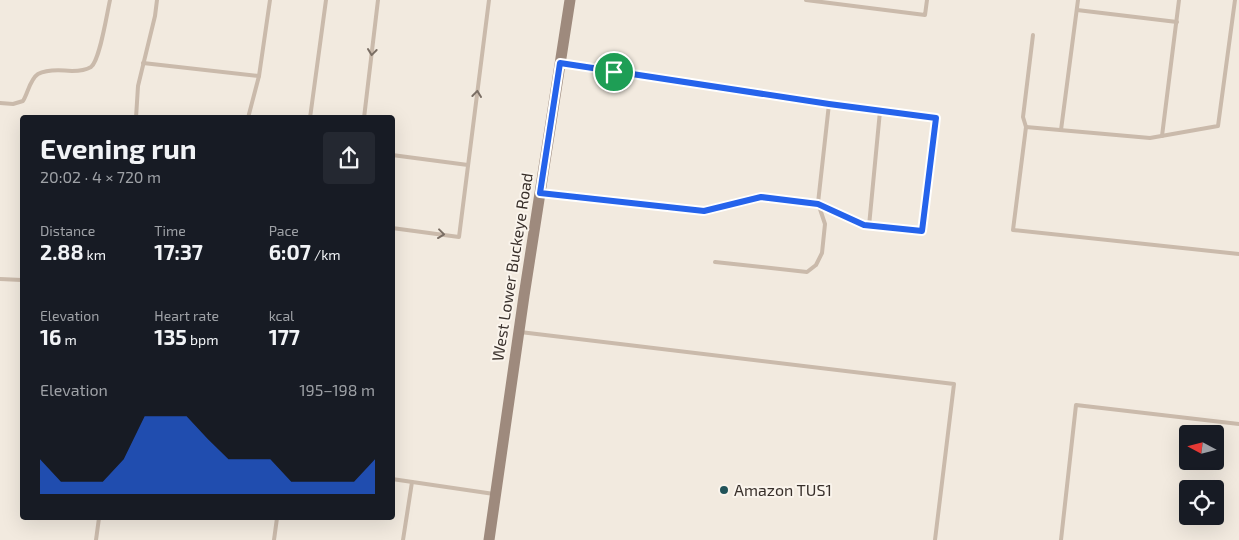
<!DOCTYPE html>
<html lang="en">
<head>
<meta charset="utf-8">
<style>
	:root { --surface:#171b24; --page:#242831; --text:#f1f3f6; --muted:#9ea1a6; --accent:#2563eb }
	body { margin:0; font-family:"Exo 2",sans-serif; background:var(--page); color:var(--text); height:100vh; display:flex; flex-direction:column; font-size:19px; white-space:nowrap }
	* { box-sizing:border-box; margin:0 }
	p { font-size:16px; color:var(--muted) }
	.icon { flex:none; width:28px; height:28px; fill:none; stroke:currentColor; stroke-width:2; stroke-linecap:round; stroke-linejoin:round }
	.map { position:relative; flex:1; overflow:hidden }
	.panel { position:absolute; left:20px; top:115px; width:375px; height:405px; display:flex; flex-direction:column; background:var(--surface); border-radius:5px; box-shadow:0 5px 20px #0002 }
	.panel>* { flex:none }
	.needle { width:32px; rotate:277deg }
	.controls { position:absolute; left:1179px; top:425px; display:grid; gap:10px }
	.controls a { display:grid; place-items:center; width:45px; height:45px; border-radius:5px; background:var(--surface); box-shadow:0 5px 20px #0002; font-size:25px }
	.pin { position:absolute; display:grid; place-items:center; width:42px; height:42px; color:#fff; margin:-21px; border:2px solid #fff; border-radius:50%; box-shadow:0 1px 5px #0007 }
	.round { display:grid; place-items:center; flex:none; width:52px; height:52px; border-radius:5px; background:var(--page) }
	.overview { display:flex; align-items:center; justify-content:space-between; height:85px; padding:0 20px }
	h1 { font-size:28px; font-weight:700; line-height:38px }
	.stats { display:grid; grid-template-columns:repeat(3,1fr); gap:8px; height:85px; padding:5px 20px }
	.stats div { display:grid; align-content:center }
	.stats b { font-size:21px; font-weight:700 }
	.stats small { font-size:14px; font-weight:400 }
	.stats p { font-size:14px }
	.chart { height:140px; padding:10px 20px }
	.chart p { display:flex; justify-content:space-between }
	.chart svg { width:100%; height:90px; margin-top:5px; fill:var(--accent); opacity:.7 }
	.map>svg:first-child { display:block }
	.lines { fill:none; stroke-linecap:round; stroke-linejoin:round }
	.lane { stroke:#cabaab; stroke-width:4 }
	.secondary { stroke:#9e8a7d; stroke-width:11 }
	.oneway { stroke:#7a6e64 }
	.route-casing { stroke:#fff; stroke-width:10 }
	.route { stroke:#2563eb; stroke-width:6 }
	.poi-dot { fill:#215359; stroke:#faf4ec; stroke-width:2 }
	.labels { text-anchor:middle; stroke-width:4; stroke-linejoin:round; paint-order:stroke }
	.street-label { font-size:16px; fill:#382f2a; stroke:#faf4ec }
	.poi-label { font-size:16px; fill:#382f2a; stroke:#faf4ec; text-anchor:start }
</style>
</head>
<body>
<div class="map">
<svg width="1239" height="540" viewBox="0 0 1239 540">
	<rect width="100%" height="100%" fill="#f2eadf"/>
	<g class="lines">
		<g class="lane">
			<path d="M806 0 925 15 927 0"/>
			<path d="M1235 0 1218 126 1150 138 1026 127 1013 230 1239 254"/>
			<path d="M1077 10 1177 22"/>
			<path d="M143 63 259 76"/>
			<path d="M0 103 13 104 23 101C28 93 30 79 38 74 47 69 63 70 72 71 79 71 86 70 91 67 100 60 107 13 110 0"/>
			<path d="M136 118 138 86 155 16 157 0"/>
			<path d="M248 118 259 76 270 0"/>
			<path d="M310 118 326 0"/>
			<path d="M364 118 378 0"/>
			<path d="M1026 127 1023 117 1033 35"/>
			<path d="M1061 130 1078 0"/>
			<path d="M1162 136 1179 0"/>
			<path d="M392 155 468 165"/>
			<path d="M542 193 704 211 761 197 818 203 829 104 562 64"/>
			<path d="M869 226 880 111"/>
			<path d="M392 228 459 237 489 0"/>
			<path d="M715 262 807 272 816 265 822 253 825 224 818 203 864 225 922 231 936 118 829 104"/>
			<path d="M0 279 22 280"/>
			<path d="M520 332 954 384 935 540"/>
			<path d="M392 479 494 494"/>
			<path d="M96 540 99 518"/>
			<path d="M274 540 277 518"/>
			<path d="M403 540 412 482"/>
			<path d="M1061 540 1076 405 1239 424"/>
		</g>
		<path class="secondary" d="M489 540 524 296 570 0"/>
	</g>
	<defs><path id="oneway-chevron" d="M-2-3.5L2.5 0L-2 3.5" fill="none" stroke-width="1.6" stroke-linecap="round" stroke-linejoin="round" transform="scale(1.25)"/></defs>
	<g class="oneway">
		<use href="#oneway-chevron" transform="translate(372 52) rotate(97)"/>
		<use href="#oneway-chevron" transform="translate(477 94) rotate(-83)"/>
		<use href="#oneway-chevron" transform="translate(441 234) rotate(7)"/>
	</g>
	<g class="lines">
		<defs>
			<path id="route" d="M560 63 829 104 936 118 922 231 864 225 818 204 761 197 704 211 540 193Z"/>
		</defs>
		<use href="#route" class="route-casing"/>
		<use href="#route" class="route"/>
	</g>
	<circle class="poi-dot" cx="724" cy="490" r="5"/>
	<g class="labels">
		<g class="street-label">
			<text transform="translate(512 267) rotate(-81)" y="6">West Lower Buckeye Road</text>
		</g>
		<g class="poi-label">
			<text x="734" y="496">Amazon TUS1</text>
		</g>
	</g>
</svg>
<div class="controls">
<a><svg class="needle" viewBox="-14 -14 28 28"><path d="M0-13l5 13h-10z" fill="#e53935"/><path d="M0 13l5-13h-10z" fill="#9ea1a6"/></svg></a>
<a><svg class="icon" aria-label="locate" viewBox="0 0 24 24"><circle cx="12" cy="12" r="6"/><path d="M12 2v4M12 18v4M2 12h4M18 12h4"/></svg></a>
</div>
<div class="pin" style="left:614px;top:72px;background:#1e9e55"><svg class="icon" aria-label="arrive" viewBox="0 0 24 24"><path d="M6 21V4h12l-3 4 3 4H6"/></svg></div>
<section class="panel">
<div class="overview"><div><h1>Evening run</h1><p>20:02 · 4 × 720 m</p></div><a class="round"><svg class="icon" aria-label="share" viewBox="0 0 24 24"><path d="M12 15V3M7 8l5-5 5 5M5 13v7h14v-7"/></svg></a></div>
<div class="stats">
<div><p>Distance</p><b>2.88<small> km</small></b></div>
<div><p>Time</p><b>17:37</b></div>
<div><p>Pace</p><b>6:07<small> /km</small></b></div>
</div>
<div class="stats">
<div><p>Elevation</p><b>16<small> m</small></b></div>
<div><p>Heart rate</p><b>135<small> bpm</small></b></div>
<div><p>kcal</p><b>177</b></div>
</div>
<div class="chart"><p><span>Elevation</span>195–198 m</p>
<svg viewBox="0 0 160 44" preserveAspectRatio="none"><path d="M0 44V27L10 38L20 38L30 38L40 27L50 6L60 6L70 6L80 17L90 27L100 27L110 27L120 38L130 38L140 38L150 38L160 27V44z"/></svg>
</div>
</section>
</div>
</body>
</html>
